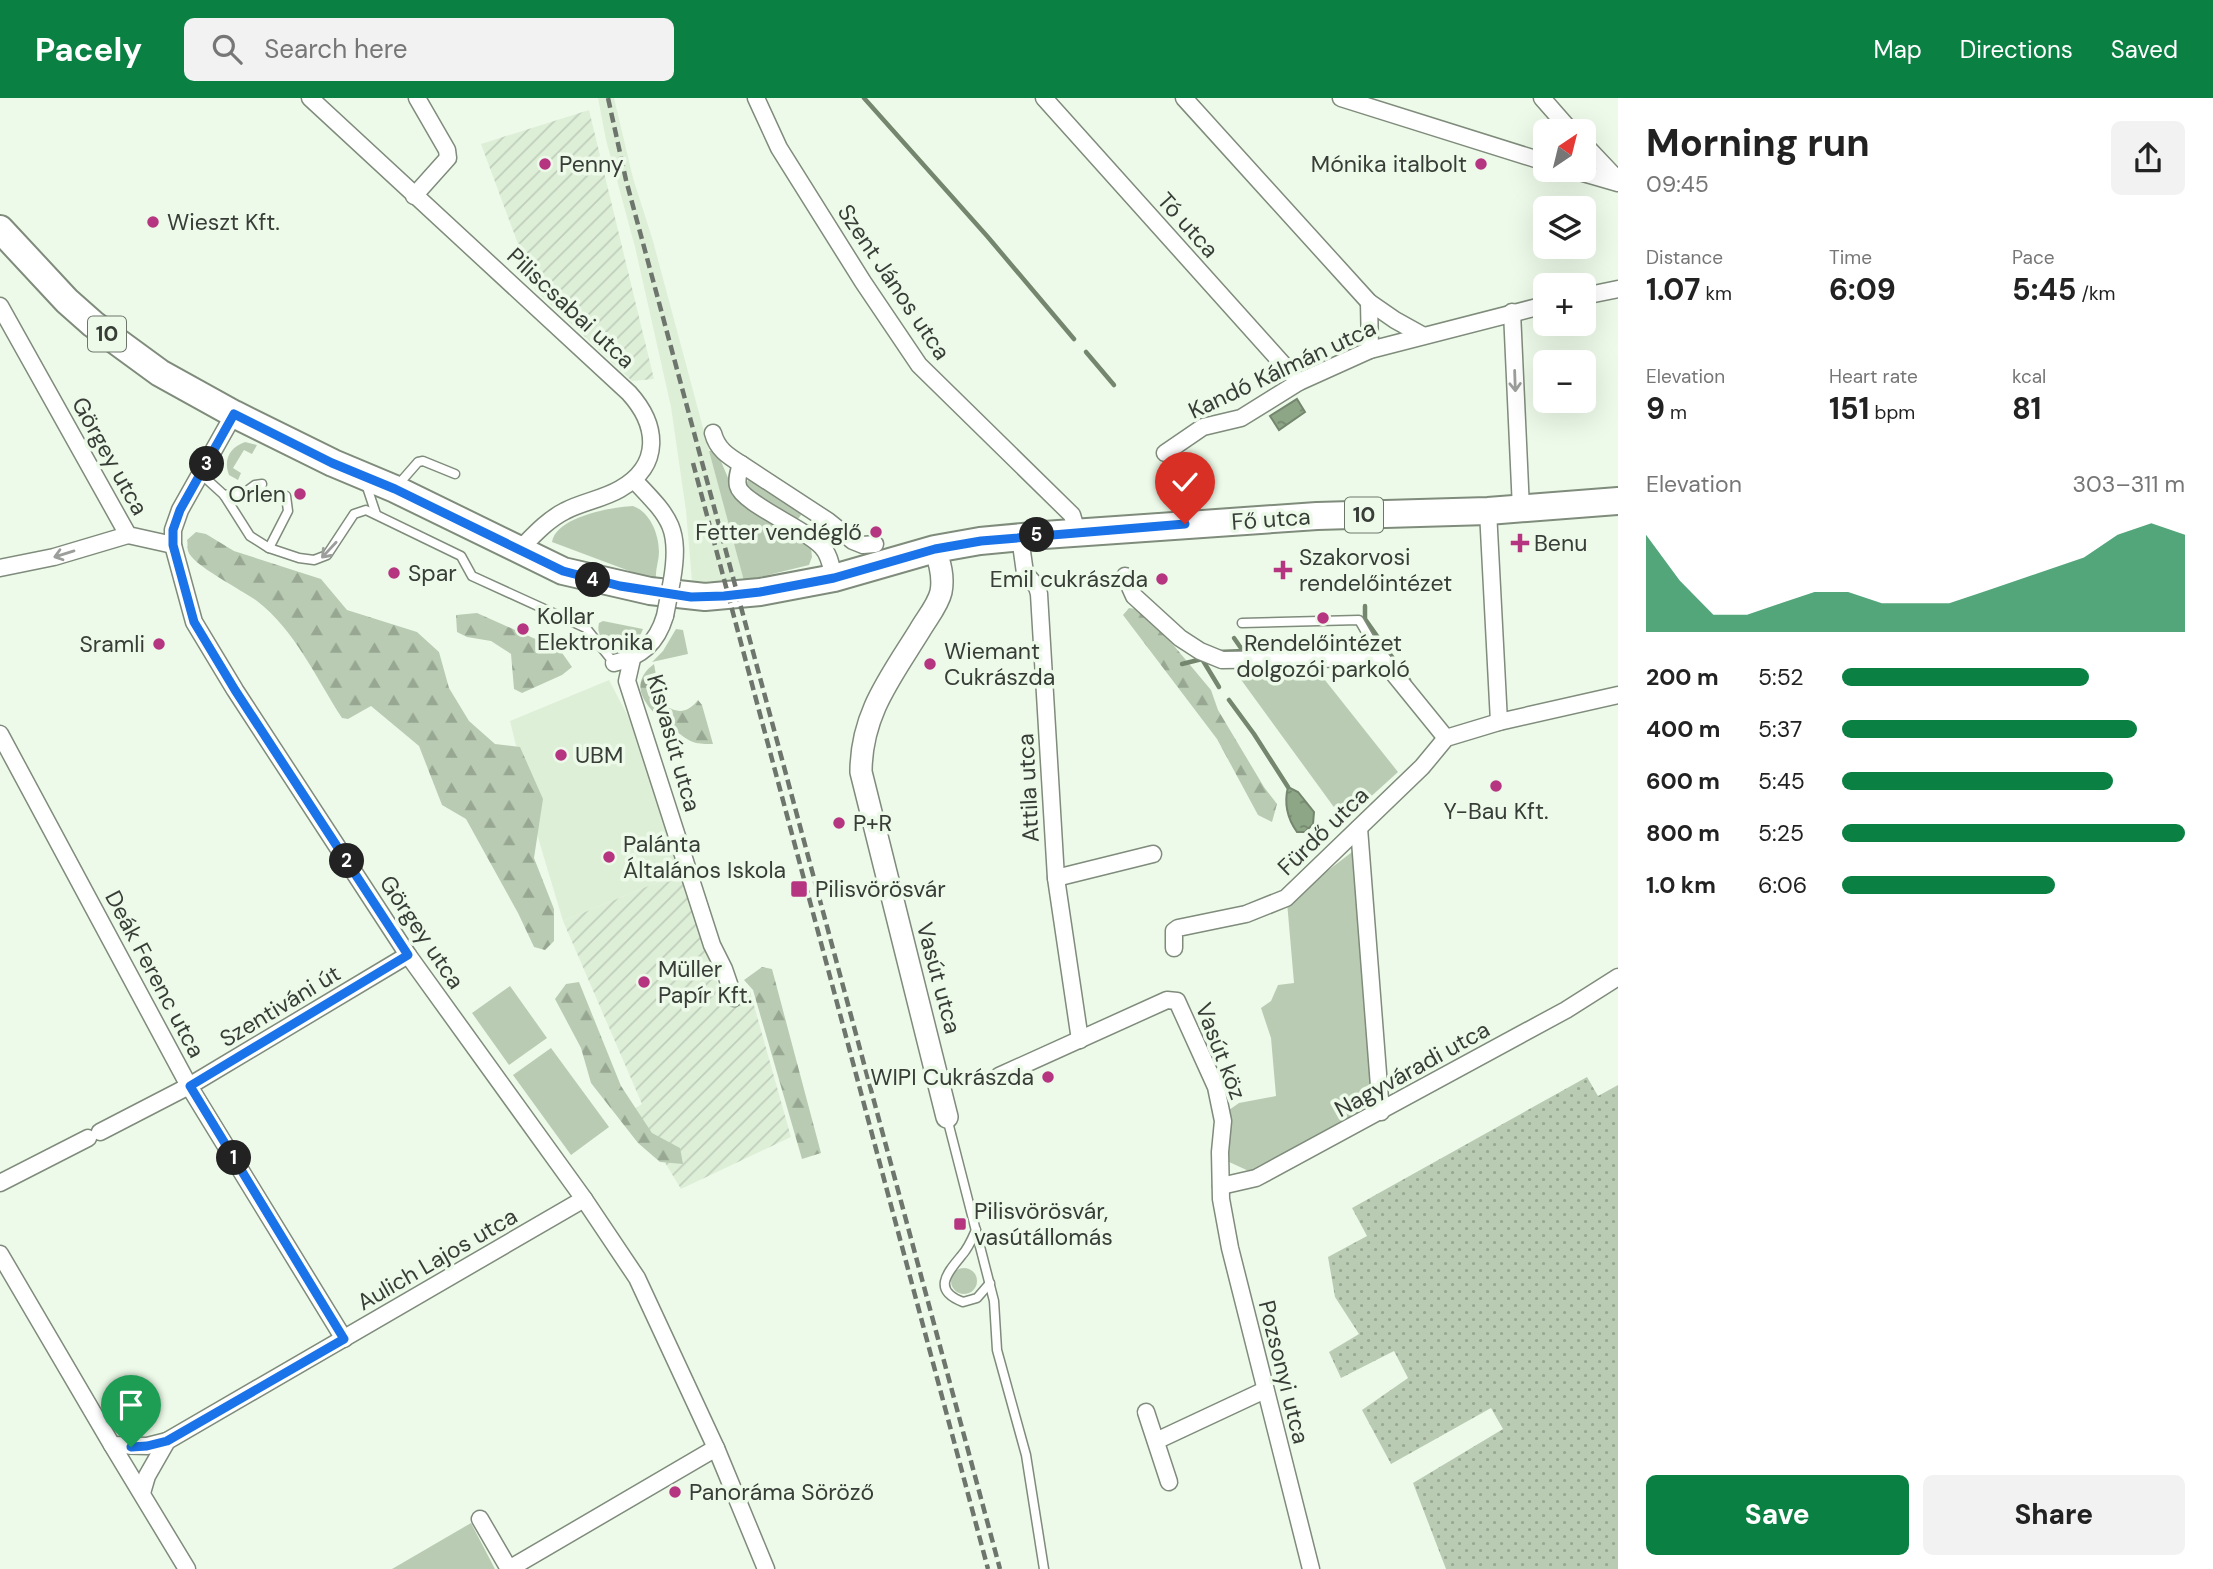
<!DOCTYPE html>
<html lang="en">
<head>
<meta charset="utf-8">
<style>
	:root { --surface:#fff; --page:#f2f2f2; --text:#222; --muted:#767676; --accent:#0b8043 }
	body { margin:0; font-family:"DM Sans",sans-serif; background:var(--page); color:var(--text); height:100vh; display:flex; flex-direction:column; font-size:26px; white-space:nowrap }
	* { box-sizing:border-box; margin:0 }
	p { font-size:23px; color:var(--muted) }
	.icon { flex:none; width:38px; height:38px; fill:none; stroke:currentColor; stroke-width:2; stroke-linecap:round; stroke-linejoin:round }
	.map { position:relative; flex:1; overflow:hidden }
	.panel { display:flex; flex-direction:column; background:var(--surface); width:595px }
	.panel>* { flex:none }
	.needle { width:46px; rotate:35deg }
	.buttons { position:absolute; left:1533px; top:21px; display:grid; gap:14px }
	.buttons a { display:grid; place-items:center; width:63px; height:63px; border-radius:10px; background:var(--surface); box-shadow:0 7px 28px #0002; font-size:35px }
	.pin { position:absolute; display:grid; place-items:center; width:60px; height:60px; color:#fff; margin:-72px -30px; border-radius:50% 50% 50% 0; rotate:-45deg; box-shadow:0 0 7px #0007 }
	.pin .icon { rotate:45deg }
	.km { position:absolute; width:35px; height:35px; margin:-18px; border-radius:50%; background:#222; color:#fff; font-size:19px; line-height:35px; text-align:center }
	.round { display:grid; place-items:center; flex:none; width:74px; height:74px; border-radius:10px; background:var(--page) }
	.headline { display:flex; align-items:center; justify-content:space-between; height:119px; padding:0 28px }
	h1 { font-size:38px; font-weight:700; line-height:52px }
	.metrics { display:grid; grid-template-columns:repeat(3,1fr); gap:10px; height:119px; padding:7px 28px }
	.metrics div { display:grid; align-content:center }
	.metrics b { font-size:30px; font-weight:700 }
	.metrics small { font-size:19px; font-weight:400 }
	.metrics p { font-size:19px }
	.chart { height:196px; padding:14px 28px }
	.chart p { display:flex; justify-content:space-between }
	.chart svg { width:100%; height:126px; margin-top:7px; fill:var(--accent); opacity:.7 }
	.primary-button { display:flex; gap:14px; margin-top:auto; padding:14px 28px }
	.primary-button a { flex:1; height:80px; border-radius:10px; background:var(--accent); color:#fff; font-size:28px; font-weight:700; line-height:80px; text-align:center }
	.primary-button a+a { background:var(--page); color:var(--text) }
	ul { padding:0 28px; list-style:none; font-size:23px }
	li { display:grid; grid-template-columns:112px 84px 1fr; align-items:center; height:52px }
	li i { height:18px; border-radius:9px; background:var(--accent) }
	header { display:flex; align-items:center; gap:42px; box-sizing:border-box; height:98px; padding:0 35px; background:var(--accent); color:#fff }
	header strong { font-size:33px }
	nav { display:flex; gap:38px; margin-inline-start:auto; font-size:24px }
	.search { width:490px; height:63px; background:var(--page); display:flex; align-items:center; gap:18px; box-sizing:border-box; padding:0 24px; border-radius:10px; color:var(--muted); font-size:26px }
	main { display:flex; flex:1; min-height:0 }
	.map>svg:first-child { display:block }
	.built { fill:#deefd8 }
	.industrial { fill:url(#industrial-furrows) }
	.grass { fill:#b9ccb3 }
	.forest { fill:url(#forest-firs) }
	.garden { fill:url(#garden-dots) }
	.water { fill:url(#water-ripples); stroke:#74866e; stroke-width:2 }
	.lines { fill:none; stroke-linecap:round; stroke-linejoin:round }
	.stream { stroke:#74866e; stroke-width:4.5 }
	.service-casing { stroke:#7f8b7b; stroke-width:11 }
	.minor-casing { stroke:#7f8b7b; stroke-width:19 }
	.tertiary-casing { stroke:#7f8b7b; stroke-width:24 }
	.primary-casing { stroke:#7f8b7b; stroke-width:30 }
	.service { stroke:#fff; stroke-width:8 }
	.minor { stroke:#fff; stroke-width:16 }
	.tertiary { stroke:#fff; stroke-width:21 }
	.primary { stroke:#fff; stroke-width:26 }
	.rail { stroke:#6d756c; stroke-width:4.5; stroke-dasharray:10 5; stroke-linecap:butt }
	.minor-bridge-casing { stroke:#7f8b7b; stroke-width:19; stroke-linecap:butt }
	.minor-bridge { stroke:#fff; stroke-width:16 }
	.oneway { stroke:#9c9e9b }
	.route-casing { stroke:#fff; stroke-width:14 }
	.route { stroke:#1a73e8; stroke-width:9 }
	.poi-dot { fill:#b53581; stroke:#edfae9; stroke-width:2.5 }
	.labels { text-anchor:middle; stroke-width:7; stroke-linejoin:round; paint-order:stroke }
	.shield { fill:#edfae9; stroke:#6e766c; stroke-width:2 }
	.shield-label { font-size:21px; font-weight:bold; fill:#383d37 }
	.poi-label { font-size:23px; fill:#383d37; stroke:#edfae9; text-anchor:start }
	.street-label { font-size:23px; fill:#383d37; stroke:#edfae9 }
</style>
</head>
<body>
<header>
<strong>Pacely</strong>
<div class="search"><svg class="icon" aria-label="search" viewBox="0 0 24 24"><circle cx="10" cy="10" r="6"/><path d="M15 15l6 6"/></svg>Search here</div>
<nav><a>Map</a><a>Directions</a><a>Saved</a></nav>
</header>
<main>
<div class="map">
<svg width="1618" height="1471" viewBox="0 0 1618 1471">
	<defs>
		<pattern id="industrial-furrows" width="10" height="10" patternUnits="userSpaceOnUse" patternTransform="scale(1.75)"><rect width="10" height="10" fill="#deefd8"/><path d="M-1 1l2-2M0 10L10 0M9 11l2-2" fill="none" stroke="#bfceba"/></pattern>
		<pattern id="forest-firs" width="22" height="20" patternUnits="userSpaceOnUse" patternTransform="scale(1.75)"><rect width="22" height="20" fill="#b9ccb3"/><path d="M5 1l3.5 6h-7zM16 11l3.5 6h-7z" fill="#97a792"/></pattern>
		<pattern id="garden-dots" width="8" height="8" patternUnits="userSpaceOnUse" patternTransform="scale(1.75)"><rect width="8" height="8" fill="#b9ccb3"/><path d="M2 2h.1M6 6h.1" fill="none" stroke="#97a792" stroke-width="1.8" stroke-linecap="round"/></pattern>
		<pattern id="water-ripples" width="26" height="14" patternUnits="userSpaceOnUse" patternTransform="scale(1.75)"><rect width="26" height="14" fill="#8da685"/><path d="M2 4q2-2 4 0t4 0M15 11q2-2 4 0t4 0" fill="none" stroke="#74886e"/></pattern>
	</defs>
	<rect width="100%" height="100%" fill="#edfae9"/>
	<g class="built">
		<path d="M598 0H614L633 80 653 143 744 483 692 484 686 413 671 309 635 149 606 42Z"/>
		<path d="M609 582 631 624 680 775 563 823 539 743 510 623Z"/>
	</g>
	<g class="industrial">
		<path d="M589 12 654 281 632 283 535 192 481 46Z"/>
		<path d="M680 775 724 904 750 893 791 1039 681 1091 633 1012 642 1006 563 823Z"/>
	</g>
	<g class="grass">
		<path d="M245 344 257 347 252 356 244 352 233 370 241 375 238 382 229 377C223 362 230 349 245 344Z"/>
		<path d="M714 352 720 361 738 403 788 436 790 432 811 449 812 459 809 467 744 483 709 353Z"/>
		<path d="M749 380 804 413 798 421 752 394 746 386Z"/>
		<path d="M633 408C650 414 659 436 659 454 659 463 655 472 656 481L648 480 552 444C556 419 611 409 633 408Z"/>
		<path d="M603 523 643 531C638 545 626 552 611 549 603 543 596 536 599 525Z"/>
		<path d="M676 531 683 532 688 556 652 564 663 553Z"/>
		<path d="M1234 572H1317L1398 674 1344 723Z"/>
		<path d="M1352 754 1356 757 1374 1010 1253 1075 1227 1063 1229 1012 1239 1005 1276 998 1271 940 1261 910 1271 903 1278 887 1294 885 1287 804Z"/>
		<path d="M510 888 547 940 509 967 472 915Z"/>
		<path d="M551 950 609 1029 571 1057 513 977Z"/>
		<circle cx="964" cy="1183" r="13"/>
		<path d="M471 1425 495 1471H392Z"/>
	</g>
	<g class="forest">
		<path d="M196 434 206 436 234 453 321 481 347 512 417 534 439 554 449 590 469 623 495 646 520 649 543 701 534 760 554 811V843L545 852 534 849 518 815 466 721 442 707 419 648 371 608 348 621 342 620C316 580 295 532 257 503 242 492 192 467 188 453 187 449 188 445 187 442Z"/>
		<path d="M1129 510 1144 512 1211 592 1218 612 1264 689 1277 706 1272 724 1258 717 1217 641 1123 517Z"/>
		<path d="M477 515 560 552 572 569 562 577 522 595 514 591 511 556 491 543 467 539 457 534 456 517Z"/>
		<path d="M654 566 661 605C676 615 686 617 698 602L702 607 713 646C708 646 702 646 696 645 688 643 680 636 673 631 652 615 623 589 654 566Z"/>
		<path d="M762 869 772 871 821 1055 802 1061 753 892 744 882Z"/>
		<path d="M579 884 621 988 652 1035 680 1050 683 1066 660 1064 638 1045 591 985 581 950 555 901 566 886Z"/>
	</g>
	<path class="garden" d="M1587 979 1598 998 1618 987V1471H1446L1413 1385 1503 1331 1491 1310 1391 1366 1362 1312 1408 1280 1394 1253 1341 1280 1329 1254 1359 1236 1335 1199 1328 1159 1367 1138 1352 1110Z"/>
	<g class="water">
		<path d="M1297 301 1305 314 1279 332 1270 318Z"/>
		<path d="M1288 689 1298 694 1314 714 1313 726 1305 734H1297C1287 720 1284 705 1288 689Z"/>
	</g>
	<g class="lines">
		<g class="stream">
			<path d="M864 0 987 138 1074 241"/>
			<path d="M1086 254 1114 287"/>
			<path d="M1176 368 1196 399"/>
			<path d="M1365 508V521L1384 548"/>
			<path d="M1234 540 1243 553"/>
			<path d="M1218 554 1384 548 1409 582"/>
			<path d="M1182 566 1202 561 1219 589"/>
			<path d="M1229 602 1254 636 1288 689"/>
		</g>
		<defs>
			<g id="service">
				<path d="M201 376 224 397 250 438 269 450 299 460 314 462 327 457 354 416 366 412 461 458 472 478 586 530 614 565"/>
				<path d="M366 386 376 416"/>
				<path d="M397 388 418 364 423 363 455 376"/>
				<path d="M224 397 244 395 255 387 262 386"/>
				<path d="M269 450 288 413 286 398"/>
				<path d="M1242 525 1359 522 1381 560"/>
				<path d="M947 1020 994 1203 997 1252 1026 1357 1044 1471"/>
				<path d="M976 1132C972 1141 969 1149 962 1157 948 1174 931 1192 963 1204L977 1200 990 1185"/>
			</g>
			<g id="minor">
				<path d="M310 0 629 295C658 327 662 367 620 391 603 401 582 404 565 413 547 422 533 438 519 452"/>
				<path d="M756 0 779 50 863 184 919 267 1072 417 1077 434"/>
				<path d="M1044 0 1299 284"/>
				<path d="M1184 0 1369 204 1395 222 1422 237"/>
				<path d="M1341 0 1545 64"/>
				<path d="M1542 0 1571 33"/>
				<path d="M1584 46 1618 82"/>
				<path d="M1573 72 1618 85"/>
				<path d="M414 98 448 60 447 52 417 0"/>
				<path d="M1584 198 1618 191"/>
				<path d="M1369 204 1370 252"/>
				<path d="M0 208 128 437 173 447"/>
				<path d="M1512 214 1521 411"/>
				<path d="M234 316 180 412 173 432V447L194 524 235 592 408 857 584 1101 637 1180 716 1350 766 1471"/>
				<path d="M713 335C717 351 728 358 741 366 739 373 736 381 738 388 742 405 806 431 822 449 830 457 831 469 834 480"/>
				<path d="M1165 355 1203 329 1241 320 1299 284 1370 252 1545 207"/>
				<path d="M741 366 828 423 853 443 863 447 875 446"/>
				<path d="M634 382C669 419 681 429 672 482"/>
				<path d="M1488 413 1499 624"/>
				<path d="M1020 439 1025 475 1037 489 1039 496 1056 780 1080 942"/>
				<path d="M0 470 54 459 128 437"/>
				<path d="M1125 478 1134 498 1180 540 1200 553 1222 562 1381 560 1446 640"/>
				<path d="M632 561 627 583 712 847 724 871 734 900"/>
				<path d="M614 565C641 559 657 545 665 518"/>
				<path d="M0 636 189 988 344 1241"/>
				<path d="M1359 730 1381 1014"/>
				<path d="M1056 780 1153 756"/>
				<path d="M1174 850V833L1178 830 1246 816 1286 800 1422 669 1446 640 1499 624 1618 597"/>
				<path d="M999 978 1167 902 1177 903 1216 989 1223 1023 1220 1054 1221 1101 1230 1150 1311 1471"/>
				<path d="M100 1034 189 988 408 857"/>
				<path d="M0 1085 88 1040"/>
				<path d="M1221 1088 1256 1080 1566 912 1618 879"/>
				<path d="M0 1156 112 1347 187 1471"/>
				<path d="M1146 1314 1169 1384"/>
				<path d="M1156 1343 1265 1292"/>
				<path d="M112 1347 147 1348 167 1343"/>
				<path d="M142 1395 147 1378 167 1343 584 1101"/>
				<path d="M480 1421 509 1471"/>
				<path d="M509 1471 716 1350"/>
			</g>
			<path id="tertiary" d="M935 451C940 465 944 479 941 494 938 507 927 520 920 532 891 579 861 616 861 674L947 1019"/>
			<path id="primary" d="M0 131 67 203 93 226 160 275 234 316 333 365 395 391 563 473 650 493 705 499 760 494 834 480 935 451 980 443 1044 437 1317 418 1488 413 1618 403"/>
		</defs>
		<use href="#service" class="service-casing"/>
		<use href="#minor" class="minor-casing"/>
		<use href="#tertiary" class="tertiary-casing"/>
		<use href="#primary" class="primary-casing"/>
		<use href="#service" class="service"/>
		<use href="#minor" class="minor"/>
		<use href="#tertiary" class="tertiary"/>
		<use href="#primary" class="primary"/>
		<g class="rail">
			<path d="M608 0 626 82 1000 1471"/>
			<path d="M693 365 988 1471"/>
		</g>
		<defs>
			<path id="minor-bridge" d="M665 518 672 482"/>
		</defs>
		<use href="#minor-bridge" class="minor-bridge-casing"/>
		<use href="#minor-bridge" class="minor-bridge"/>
	</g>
	<defs><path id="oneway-shaft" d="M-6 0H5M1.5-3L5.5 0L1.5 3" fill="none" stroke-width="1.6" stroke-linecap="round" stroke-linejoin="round" transform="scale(1.75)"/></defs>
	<g class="oneway">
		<use href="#oneway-shaft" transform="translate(1515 283) rotate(88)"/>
		<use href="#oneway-shaft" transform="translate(329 452) rotate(133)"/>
		<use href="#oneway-shaft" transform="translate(64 456) rotate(163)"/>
	</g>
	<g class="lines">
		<defs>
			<path id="route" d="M131 1349 147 1348 167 1343 344 1241 190 988 408 857 235 592 194 524 173 447V432L180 412 234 316 332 365 395 391 563 473 620 488 691 499 724 498 760 494 834 480 935 451 981 443 1185 426"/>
		</defs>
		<use href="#route" class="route-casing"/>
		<use href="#route" class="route"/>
	</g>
	<g class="poi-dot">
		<circle cx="545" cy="66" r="7"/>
		<circle cx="1481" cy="66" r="7"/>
		<circle cx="153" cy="124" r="7"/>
		<circle cx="300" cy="396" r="7"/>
		<circle cx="876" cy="434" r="7"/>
		<path d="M1516.5 434.5h7v7h7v7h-7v7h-7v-7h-7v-7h7z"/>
		<path d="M1279.5 461.5h7v7h7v7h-7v7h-7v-7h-7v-7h7z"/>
		<circle cx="394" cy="475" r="7"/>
		<circle cx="1162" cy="481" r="7"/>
		<circle cx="1323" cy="520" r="7"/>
		<circle cx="523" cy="531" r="7"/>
		<circle cx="159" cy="546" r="7"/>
		<circle cx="930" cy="566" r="7"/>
		<circle cx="561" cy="657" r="7"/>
		<circle cx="1496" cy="688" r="7"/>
		<circle cx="839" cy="725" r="7"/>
		<circle cx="609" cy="759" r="7"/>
		<rect x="790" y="782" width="18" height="18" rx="3.5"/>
		<circle cx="644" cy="884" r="7"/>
		<circle cx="1048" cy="979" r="7"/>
		<rect x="953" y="1119" width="14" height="14" rx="3.5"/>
		<circle cx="675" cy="1394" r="7"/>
	</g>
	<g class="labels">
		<g class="shield">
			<rect x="88" y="218.5" width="38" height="35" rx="5"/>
			<rect x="1345" y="399.5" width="38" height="35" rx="5"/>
		</g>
		<g class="shield-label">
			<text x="107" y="243">10</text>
			<text x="1364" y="424">10</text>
		</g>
		<g class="poi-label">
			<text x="559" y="74">Penny</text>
			<text x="1467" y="74" text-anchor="end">Mónika italbolt</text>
			<text x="167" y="132">Wieszt Kft.</text>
			<text x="286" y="404" text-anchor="end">Orlen</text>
			<text x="862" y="442" text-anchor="end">Fetter vendéglő</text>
			<text x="1534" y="453">Benu</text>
			<text x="1299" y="467">Szakorvosi<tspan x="1299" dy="26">rendelőintézet</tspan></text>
			<text x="408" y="483">Spar</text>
			<text x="1148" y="489" text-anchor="end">Emil cukrászda</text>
			<text x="537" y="526">Kollar<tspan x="537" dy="26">Elektronika</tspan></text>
			<text x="1323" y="553" text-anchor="middle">Rendelőintézet<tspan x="1323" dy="26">dolgozói parkoló</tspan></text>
			<text x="145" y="554" text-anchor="end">Sramli</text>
			<text x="944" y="561">Wiemant<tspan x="944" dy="26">Cukrászda</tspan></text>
			<text x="575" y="665">UBM</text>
			<text x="1496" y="721" text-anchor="middle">Y-Bau Kft.</text>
			<text x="853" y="733">P+R</text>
			<text x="623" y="754">Palánta<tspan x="623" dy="26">Általános Iskola</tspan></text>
			<text x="815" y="799">Pilisvörösvár</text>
			<text x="658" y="879">Müller<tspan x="658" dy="26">Papír Kft.</tspan></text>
			<text x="1034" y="987" text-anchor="end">WIPI Cukrászda</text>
			<text x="974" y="1121">Pilisvörösvár,<tspan x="974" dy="26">vasútállomás</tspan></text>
			<text x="689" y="1402">Panoráma Söröző</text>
		</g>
		<g class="street-label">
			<text transform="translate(1188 127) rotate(48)" y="8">Tó utca</text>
			<text transform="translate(894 184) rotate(56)" y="8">Szent János utca</text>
			<text transform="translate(571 210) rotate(43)" y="8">Piliscsabai utca</text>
			<text transform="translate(1282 271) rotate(-25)" y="8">Kandó Kálmán utca</text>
			<text transform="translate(110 358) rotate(61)" y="8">Görgey utca</text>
			<text transform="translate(1271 421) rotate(-4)" y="8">Fő utca</text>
			<text transform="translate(674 645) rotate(74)" y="8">Kisvasút utca</text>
			<text transform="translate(1028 690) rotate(-93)" y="8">Attila utca</text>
			<text transform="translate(1323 733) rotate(-44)" y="8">Fürdő utca</text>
			<text transform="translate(422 834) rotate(56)" y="8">Görgey utca</text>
			<text transform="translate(155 876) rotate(62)" y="8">Deák Ferenc utca</text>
			<text transform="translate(939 880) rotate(75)" y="8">Vasút utca</text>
			<text transform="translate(280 908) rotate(-31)" y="8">Szentiváni út</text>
			<text transform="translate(1221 953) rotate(69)" y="8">Vasút köz</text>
			<text transform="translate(1412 971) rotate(-29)" y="8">Nagyváradi utca</text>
			<text transform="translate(437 1161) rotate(-30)" y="8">Aulich Lajos utca</text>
			<text transform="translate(1284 1274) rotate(76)" y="8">Pozsonyi utca</text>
		</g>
	</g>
</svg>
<div class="buttons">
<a><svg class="needle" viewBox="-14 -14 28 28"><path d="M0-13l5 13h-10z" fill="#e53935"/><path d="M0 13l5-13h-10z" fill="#767676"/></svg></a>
<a><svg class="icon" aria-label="layers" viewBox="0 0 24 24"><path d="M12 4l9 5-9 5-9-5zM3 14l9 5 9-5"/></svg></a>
<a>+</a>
<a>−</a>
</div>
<div class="pin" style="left:131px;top:1349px;background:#1e9e55"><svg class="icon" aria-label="arrive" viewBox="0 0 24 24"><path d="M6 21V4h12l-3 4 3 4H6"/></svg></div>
<div class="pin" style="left:1185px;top:426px;background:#d93025"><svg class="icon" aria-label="check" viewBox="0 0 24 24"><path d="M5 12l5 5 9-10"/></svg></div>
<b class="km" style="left:234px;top:1060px">1</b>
<b class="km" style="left:347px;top:763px">2</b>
<b class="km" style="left:207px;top:366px">3</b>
<b class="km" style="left:593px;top:482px">4</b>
<b class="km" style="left:1037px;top:437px">5</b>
</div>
<section class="panel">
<div class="headline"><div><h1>Morning run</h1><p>09:45</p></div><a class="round"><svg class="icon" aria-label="share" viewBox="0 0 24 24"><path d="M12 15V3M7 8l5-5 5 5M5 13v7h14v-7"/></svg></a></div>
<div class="metrics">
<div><p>Distance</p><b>1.07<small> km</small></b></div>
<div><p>Time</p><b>6:09</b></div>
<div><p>Pace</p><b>5:45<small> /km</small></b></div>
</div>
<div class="metrics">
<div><p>Elevation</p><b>9<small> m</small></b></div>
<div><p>Heart rate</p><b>151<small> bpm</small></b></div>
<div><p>kcal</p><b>81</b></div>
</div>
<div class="chart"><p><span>Elevation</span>303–311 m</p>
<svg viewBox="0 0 160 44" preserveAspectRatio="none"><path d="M0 44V10L10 26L20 38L30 38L40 34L50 30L60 30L70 34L80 34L90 34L100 30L110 26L120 22L130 18L140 10L150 6L160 10V44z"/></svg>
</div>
<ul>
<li><b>200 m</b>5:52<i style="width:72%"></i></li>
<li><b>400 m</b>5:37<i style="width:86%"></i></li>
<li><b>600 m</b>5:45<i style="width:79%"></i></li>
<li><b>800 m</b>5:25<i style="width:100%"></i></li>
<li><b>1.0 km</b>6:06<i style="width:62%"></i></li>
</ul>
<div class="primary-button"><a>Save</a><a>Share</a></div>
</section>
</main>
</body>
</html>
